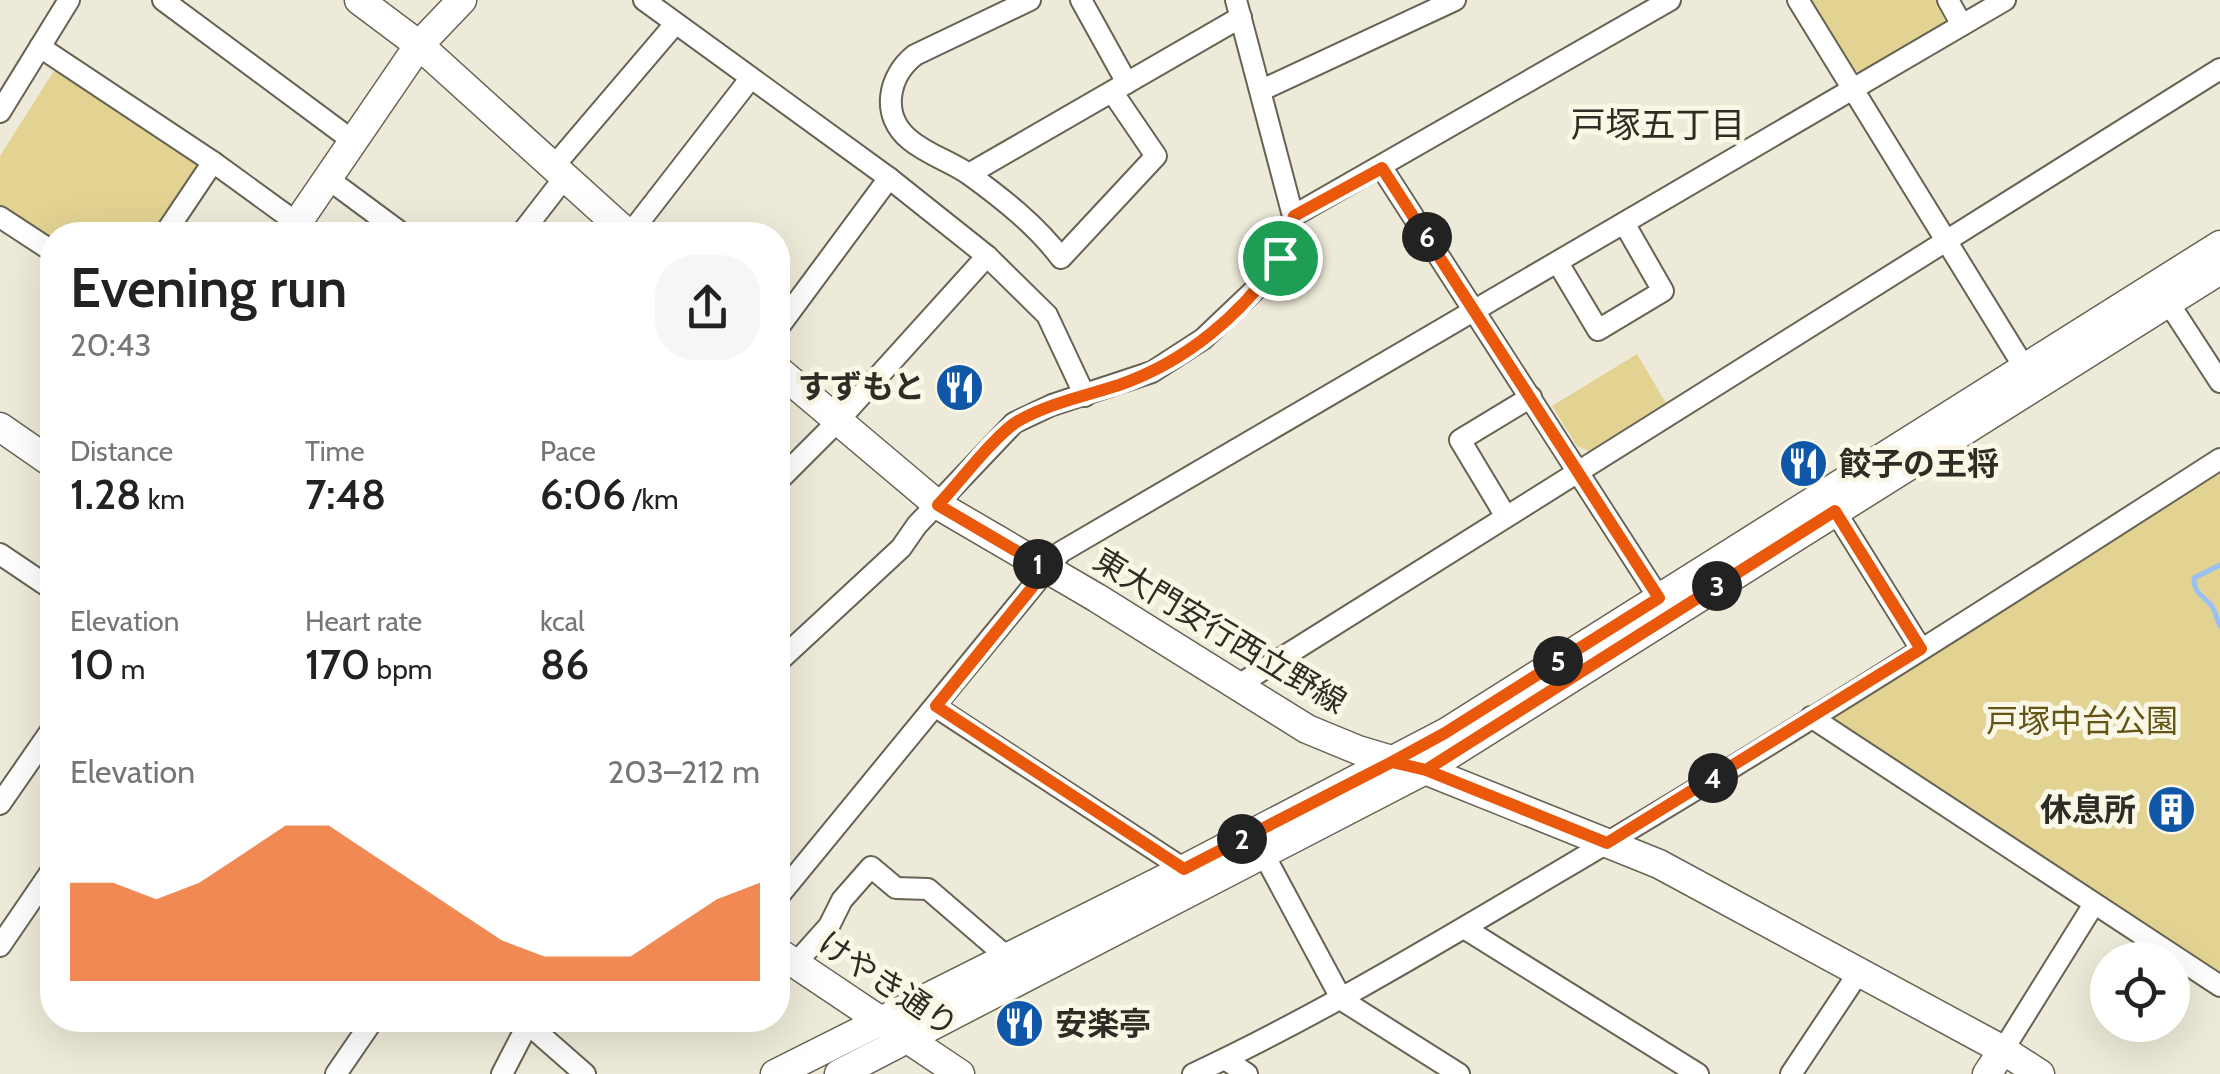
<!DOCTYPE html>
<html lang="en">
<head>
<meta charset="utf-8">
<style>
	:root { --surface:#fff; --page:#f6f6f6; --text:#222; --muted:#767676; --accent:#ea580c }
	body { margin:0; font-family:Cabin,"Noto Sans JP",sans-serif; background:var(--page); color:var(--text); height:100vh; display:flex; flex-direction:column; font-size:38px; white-space:nowrap }
	* { box-sizing:border-box; margin:0 }
	p { font-size:32px; color:var(--muted) }
	.icon { flex:none; width:55px; height:55px; fill:none; stroke:currentColor; stroke-width:2; stroke-linecap:round; stroke-linejoin:round }
	.map { position:relative; flex:1; overflow:hidden }
	.side { position:absolute; left:40px; top:222px; width:750px; height:810px; display:flex; flex-direction:column; background:var(--surface); border-radius:40px; box-shadow:0 10px 40px #0002 }
	.side>* { flex:none }
	.tools { position:absolute; left:2090px; top:942px; display:grid; gap:20px }
	.tools a { display:grid; place-items:center; width:100px; height:100px; border-radius:50%; background:var(--surface); box-shadow:0 10px 40px #0002; font-size:50px }
	.pin { position:absolute; display:grid; place-items:center; width:85px; height:85px; color:#fff; margin:-42px; border:5px solid #fff; border-radius:50%; box-shadow:0 2px 10px #0007 }
	.km { position:absolute; width:50px; height:50px; margin:-25px; border-radius:50%; background:#222; color:#fff; font-size:28px; line-height:50px; text-align:center }
	.round { display:grid; place-items:center; flex:none; width:105px; height:105px; border-radius:40px; background:var(--page) }
	.head { display:flex; align-items:center; justify-content:space-between; height:170px; padding:0 30px }
	h1 { font-size:55px; font-weight:600; line-height:75px }
	.metrics { display:grid; grid-template-columns:repeat(3,1fr); gap:15px; height:170px; padding:10px 30px }
	.metrics div { display:grid; align-content:center }
	.metrics b { font-size:42px; font-weight:600 }
	.metrics small { font-size:28px; font-weight:400 }
	.metrics p { font-size:28px }
	.chart { height:280px; padding:20px 30px }
	.chart p { display:flex; justify-content:space-between }
	.chart svg { width:100%; height:180px; margin-top:10px; fill:var(--accent); opacity:.7 }
	.map>svg:first-child { display:block }
	.green { fill:#e2d392 }
	.lines { fill:none; stroke-linecap:round; stroke-linejoin:round }
	.stream { stroke:#99c1f5; stroke-width:5 }
	.street-casing { stroke:#666354; stroke-width:24 }
	.secondary-casing { stroke:#666354; stroke-width:31 }
	.street { stroke:#fff; stroke-width:20 }
	.secondary { stroke:#fff; stroke-width:28 }
	.route-casing { stroke:#fff; stroke-width:20 }
	.route { stroke:#ea580c; stroke-width:12 }
	.labels { text-anchor:middle; stroke-width:10; stroke-linejoin:round; paint-order:stroke }
	.poi-label { font-size:32px; font-weight:bold; fill:#2d2c25; stroke:#fbf7e6; text-anchor:end }
	.street-label { font-size:32px; fill:#2d2c25; stroke:#fbf7e6 }
	.park-label { font-size:32px; fill:#635515; stroke:#fbf7e6 }
	.neighbourhood-label { font-size:35px; fill:#2d2c25; stroke:#fbf7e6 }
</style>
</head>
<body>
<div class="map">
<svg width="2220" height="1074" viewBox="0 0 2220 1074">
	<rect width="100%" height="100%" fill="#eeead9"/>
	<g class="green">
		<path d="M1808 0H1940L1949 16 1947 25 1864 73 1849 69Z"/>
		<path d="M57 66 196 156 199 172 157 235H52V240L0 205V156Z"/>
		<path d="M1637 354 1666 403 1589 451 1577 446 1552 406Z"/>
		<path d="M2220 470V979L1836 727 1834 718 1838 710Z"/>
	</g>
	<g class="lines">
		<path class="stream" d="M2220 565 2194 578C2194 593 2201 594 2210 604 2216 610 2216 619 2220 626"/>
		<defs>
			<g id="street">
				<path d="M163 0 353 141"/>
				<path d="M644 0 889 178 987 256 1047 315 1085 396"/>
				<path d="M1030 0 915 55C888 76 880 116 910 140 928 155 952 162 970 175 1003 199 1037 226 1061 258L1156 156 1113 93"/>
				<path d="M1081 0 1127 83"/>
				<path d="M1798 0 2024 367"/>
				<path d="M1948 0 1962 25"/>
				<path d="M40 47 213 162 297 223"/>
				<path d="M1262 90 1455 0"/>
				<path d="M0 112 69 0"/>
				<path d="M554 166 675 24"/>
				<path d="M1382 168 1659 598"/>
				<path d="M969 174 1241 17"/>
				<path d="M327 178 404 235"/>
				<path d="M1293 216 1670 0"/>
				<path d="M0 217 52 251"/>
				<path d="M164 235 213 162"/>
				<path d="M520 235 565 177"/>
				<path d="M629 235 750 79"/>
				<path d="M1558 263 1598 330 1663 291 1624 223"/>
				<path d="M2168 302 2220 382"/>
				<path d="M778 328 889 178"/>
				<path d="M778 481 837 422 987 256"/>
				<path d="M1835 511 1921 649"/>
				<path d="M1505 515 1460 440 1531 397"/>
				<path d="M0 554 52 589"/>
				<path d="M778 662 901 548 917 525 1014 423 1052 405 1152 372 1203 339 1262 283 1289 237 1293 216 1236 0"/>
				<path d="M1237 686 2220 69"/>
				<path d="M936 707 1184 869"/>
				<path d="M1811 717 2220 986"/>
				<path d="M0 804 52 729"/>
				<path d="M1263 853 1342 1000 1459 1074"/>
				<path d="M778 897 1061 552 2005 0"/>
				<path d="M1464 928 1698 1074"/>
				<path d="M0 946 52 870"/>
				<path d="M795 964 829 926 842 900 871 867 896 888 928 889 1007 957"/>
				<path d="M528 1024 585 1074"/>
				<path d="M2003 1050 2094 904"/>
				<path d="M1225 1059 1247 1074"/>
				<path d="M336 1074 373 1020"/>
				<path d="M502 1074 530 1020"/>
				<path d="M1193 1074C1319 1015 1438 943 1558 872 1782 740 2001 600 2220 459"/>
				<path d="M1791 1074 1859 972"/>
			</g>
			<g id="secondary">
				<path d="M359 0 419 45 629 235"/>
				<path d="M289 235 419 45 462 0"/>
				<path d="M778 370 938 505 1097 598 1307 729 1358 750 1425 770 1659 864 2003 1050 2040 1074"/>
				<path d="M0 427 52 463"/>
				<path d="M778 952 960 1074"/>
				<path d="M775 1074 1184 869 1445 733 2220 245"/>
				<path d="M839 1074 1425 770 2220 270"/>
				<path d="M1987 1074 2003 1050"/>
			</g>
		</defs>
		<use href="#street" class="street-casing"/>
		<use href="#secondary" class="secondary-casing"/>
		<use href="#street" class="street"/>
		<use href="#secondary" class="secondary"/>
	</g>
	<g class="lines">
		<defs>
			<path id="route" d="M1280 258C1242 315 1185 362 1119 385 1085 396 1050 403 1018 421 995 435 959 483 938 505L1047 569 936 706 1184 869 1392 762 1426 770 1835 511 1921 649 1607 843 1426 770 1392 762 1445 733 1659 598 1382 168 1294 216 1280 258"/>
		</defs>
		<use href="#route" class="route-casing"/>
		<use href="#route" class="route"/>
	</g>
	<defs>
		<symbol id="restaurant-disc" viewBox="-11 -11 22 22"><circle r="9.5" fill="#1058a7" stroke="#fbf7e6"/><path d="M-5-6h1v4h1v-4h1v4h1v-4h1v5L-1.5 .5V6h-2V.5L-5-1ZM5-6V6H3V1.5H1.5Q1.5-4 5-6Z" fill="#fff"/></symbol>
		<symbol id="building-disc" viewBox="-11 -11 22 22"><circle r="9.5" fill="#1058a7" stroke="#fbf7e6"/><path d="M-4-6H4V6H1V3H-1V6H-4ZM-2.5-4.3h1.7v1.8h-1.7ZM.8-4.3h1.7v1.8H.8ZM-2.5-1h1.7V.8h-1.7ZM.8-1h1.7V.8H.8Z" fill="#fff"/></symbol>
	</defs>
	<g fill-rule="evenodd">
		<use href="#restaurant-disc" x="932" y="360" width="55" height="55"/>
		<use href="#restaurant-disc" x="1776" y="436" width="55" height="55"/>
		<use href="#building-disc" x="2144" y="782" width="55" height="55"/>
		<use href="#restaurant-disc" x="992" y="996" width="55" height="55"/>
	</g>
	<g class="labels">
		<g class="poi-label">
			<text x="925" y="398">すずもと</text>
			<text x="1839" y="475" text-anchor="start">餃子の王将</text>
			<text x="2136" y="821">休息所</text>
			<text x="1055" y="1035" text-anchor="start">安楽亭</text>
		</g>
		<g class="street-label">
			<text transform="translate(1220 631) rotate(31)" y="11">東大門安行西立野線</text>
			<text transform="translate(888 984) rotate(34)" y="11">けやき通り</text>
		</g>
		<g class="park-label">
			<text x="2082" y="732">戸塚中台公園</text>
		</g>
		<g class="neighbourhood-label">
			<text x="1658" y="137">戸塚五丁目</text>
		</g>
	</g>
</svg>
<div class="tools">
<a><svg class="icon" aria-label="locate" viewBox="0 0 24 24"><circle cx="12" cy="12" r="6"/><path d="M12 2v4M12 18v4M2 12h4M18 12h4"/></svg></a>
</div>
<div class="pin" style="left:1280px;top:258px;background:#1e9e55"><svg class="icon" aria-label="arrive" viewBox="0 0 24 24"><path d="M6 21V4h12l-3 4 3 4H6"/></svg></div>
<b class="km" style="left:1038px;top:564px">1</b>
<b class="km" style="left:1242px;top:839px">2</b>
<b class="km" style="left:1717px;top:586px">3</b>
<b class="km" style="left:1713px;top:778px">4</b>
<b class="km" style="left:1558px;top:661px">5</b>
<b class="km" style="left:1427px;top:237px">6</b>
<section class="side">
<div class="head"><div><h1>Evening run</h1><p>20:43</p></div><a class="round"><svg class="icon" aria-label="share" viewBox="0 0 24 24"><path d="M12 15V3M7 8l5-5 5 5M5 13v7h14v-7"/></svg></a></div>
<div class="metrics">
<div><p>Distance</p><b>1.28<small> km</small></b></div>
<div><p>Time</p><b>7:48</b></div>
<div><p>Pace</p><b>6:06<small> /km</small></b></div>
</div>
<div class="metrics">
<div><p>Elevation</p><b>10<small> m</small></b></div>
<div><p>Heart rate</p><b>170<small> bpm</small></b></div>
<div><p>kcal</p><b>86</b></div>
</div>
<div class="chart"><p><span>Elevation</span>203–212 m</p>
<svg viewBox="0 0 160 44" preserveAspectRatio="none"><path d="M0 44V20L10 20L20 24L30 20L40 13L50 6L60 6L70 13L80 20L90 27L100 34L110 38L120 38L130 38L140 31L150 24L160 20V44z"/></svg>
</div>
</section>
</div>
</body>
</html>
